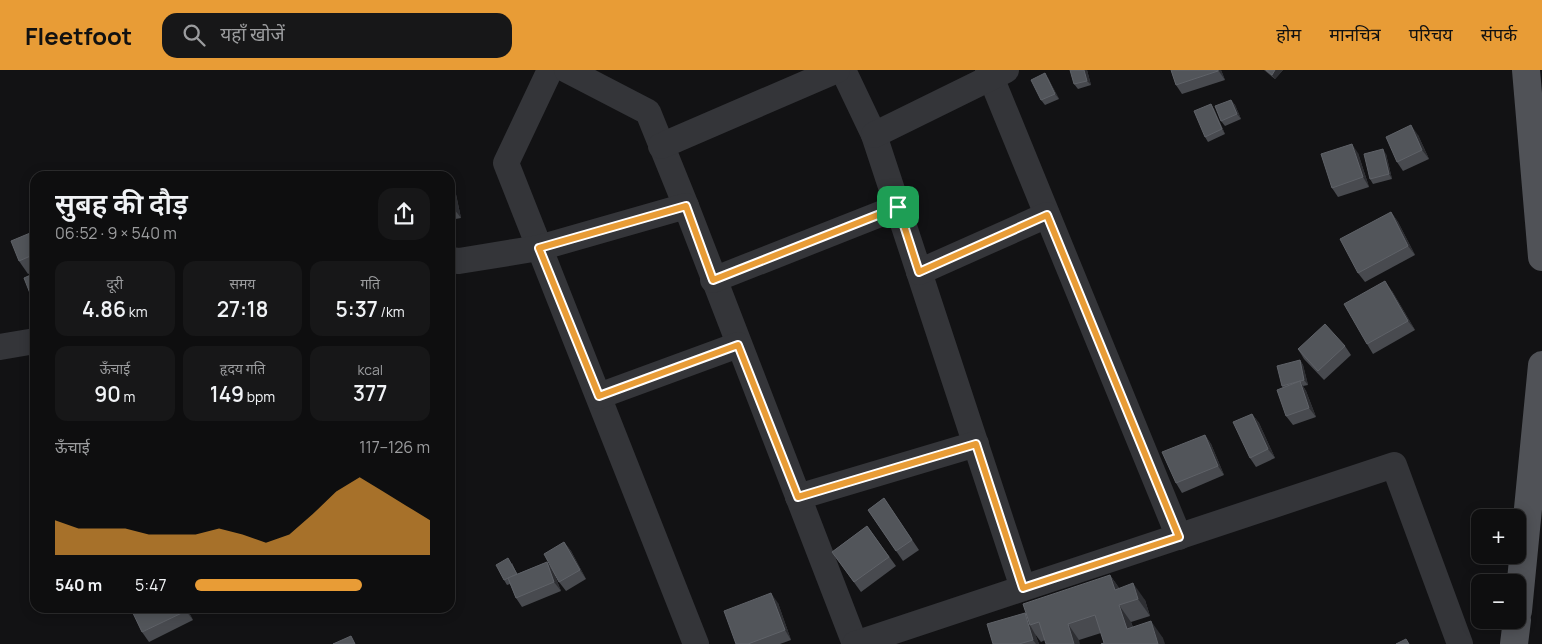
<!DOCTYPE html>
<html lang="hi">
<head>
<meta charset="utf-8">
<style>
	:root { --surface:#0e0e0f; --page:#171718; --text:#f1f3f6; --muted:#9b9c9e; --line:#2e2e2f; --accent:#e89c36 }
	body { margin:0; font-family:Manrope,"Noto Sans Devanagari",sans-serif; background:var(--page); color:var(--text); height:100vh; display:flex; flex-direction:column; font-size:19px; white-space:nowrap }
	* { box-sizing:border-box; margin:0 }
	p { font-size:16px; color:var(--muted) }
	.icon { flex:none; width:28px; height:28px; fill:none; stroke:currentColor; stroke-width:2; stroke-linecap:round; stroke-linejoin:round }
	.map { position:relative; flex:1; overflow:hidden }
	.details { position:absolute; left:30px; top:101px; width:425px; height:442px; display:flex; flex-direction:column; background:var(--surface); border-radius:15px; box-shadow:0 2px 12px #0003,0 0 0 1px var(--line) }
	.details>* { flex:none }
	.tools { position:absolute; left:1471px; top:439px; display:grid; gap:10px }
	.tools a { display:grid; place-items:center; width:55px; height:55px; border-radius:10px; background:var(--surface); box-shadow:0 2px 12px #0003,0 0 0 1px var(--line); font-size:25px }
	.pin { position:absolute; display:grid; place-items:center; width:42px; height:42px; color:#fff; margin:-21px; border-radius:10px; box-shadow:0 2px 8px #0006 }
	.round { display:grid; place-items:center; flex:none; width:52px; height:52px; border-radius:15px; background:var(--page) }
	.overview { display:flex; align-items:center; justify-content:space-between; height:85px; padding:0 25px }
	h1 { font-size:28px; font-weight:600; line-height:38px }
	.metrics { display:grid; grid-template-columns:repeat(3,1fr); gap:8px; height:85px; padding:5px 25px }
	.metrics div { display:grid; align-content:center; border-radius:12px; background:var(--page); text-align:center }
	.metrics b { font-size:21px; font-weight:600 }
	.metrics small { font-size:14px; font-weight:400 }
	.metrics p { font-size:14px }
	.chart { height:140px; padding:10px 25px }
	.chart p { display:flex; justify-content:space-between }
	.chart svg { width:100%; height:90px; margin-top:5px; fill:var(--accent); opacity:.7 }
	ul { padding:0 25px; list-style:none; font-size:16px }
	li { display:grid; grid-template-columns:80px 60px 1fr; align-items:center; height:38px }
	li i { height:12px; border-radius:6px; background:var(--accent) }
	header { display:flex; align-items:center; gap:30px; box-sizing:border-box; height:70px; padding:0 25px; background:var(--accent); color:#111 }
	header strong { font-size:24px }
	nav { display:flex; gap:28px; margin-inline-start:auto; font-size:18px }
	.search { width:350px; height:45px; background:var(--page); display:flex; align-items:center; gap:12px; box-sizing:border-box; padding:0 18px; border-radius:15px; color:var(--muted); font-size:19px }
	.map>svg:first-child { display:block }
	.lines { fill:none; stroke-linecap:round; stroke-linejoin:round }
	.minor { stroke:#343539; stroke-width:26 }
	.major { stroke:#505257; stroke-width:28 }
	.wall { fill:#484a4f }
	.shaded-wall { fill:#2e2f33 }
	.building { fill:#52555a; stroke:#5f6268 }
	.route-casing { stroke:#fff; stroke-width:10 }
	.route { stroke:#e89c36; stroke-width:6 }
</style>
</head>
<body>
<header>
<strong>Fleetfoot</strong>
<div class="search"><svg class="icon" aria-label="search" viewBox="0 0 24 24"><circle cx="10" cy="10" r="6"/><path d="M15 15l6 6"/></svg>यहाँ खोजें</div>
<nav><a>होम</a><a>मानचित्र</a><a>परिचय</a><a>संपर्क</a></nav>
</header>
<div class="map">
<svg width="1542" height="574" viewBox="0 0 1542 574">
	<rect width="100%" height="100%" fill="#121214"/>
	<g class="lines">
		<g class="minor">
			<path d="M550 0 506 93 696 574"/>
			<path d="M567 0 648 42 686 136 855 574"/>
			<path d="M843 0 874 65 1023 518"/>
			<path d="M988 0 1179 467"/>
			<path d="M874 65 1006 0"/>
			<path d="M661 76 837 0"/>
			<path d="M450 190 459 191 539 178 686 136"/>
			<path d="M919 202 1047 145"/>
			<path d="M713 210 898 137"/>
			<path d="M0 277 35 271"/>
			<path d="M599 326 738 275"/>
			<path d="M798 427 976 374"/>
			<path d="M855 574 1394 395 1460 574"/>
		</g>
		<g class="major">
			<path d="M1526 0 1542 187"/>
			<path d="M1518 541 1542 295"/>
			<path d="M1514 574 1517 550"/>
		</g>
	</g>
	<g class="wall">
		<path d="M1087 0 1091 15 1078 19 1074 14Z"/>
		<path d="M1171 0H1221L1225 10 1182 24 1176 15Z"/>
		<path d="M1264 0H1283L1275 9Z"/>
		<path d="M1048 8 1059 29 1045 35 1041 30Z"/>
		<path d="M1231 30 1235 35 1241 49 1225 56 1221 51Z"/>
		<path d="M1211 34 1214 39 1225 64 1208 72 1205 67Z"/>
		<path d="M1418 65 1429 89 1403 101 1397 92Z"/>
		<path d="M1358 83 1369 117 1338 127 1332 118Z"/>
		<path d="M1386 84 1392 109 1373 114 1370 109Z"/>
		<path d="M450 109 454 115 461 148 450 150Z"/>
		<path d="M1391 142 1398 152 1415 185 1365 212 1358 203Z"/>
		<path d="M35 161V201L28 204 19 191Z"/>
		<path d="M1392 221 1415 260 1373 284 1367 274Z"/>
		<path d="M1345 276 1351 285 1324 310 1304 289 1298 279Z"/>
		<path d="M1300 290 1303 295 1308 315 1303 316 1306 321 1316 347 1293 355 1286 346 1283 318 1282 316Z"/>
		<path d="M1252 344 1259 353 1275 388 1256 397 1250 388Z"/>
		<path d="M1205 365 1211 374 1224 405 1182 423 1176 413Z"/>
		<path d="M884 428 919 480 903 491 868 440Z"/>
		<path d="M867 456 896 496 861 522 832 482Z"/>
		<path d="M564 472 571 481 586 509 566 521 559 512Z"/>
		<path d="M547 492 553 501 561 521 522 537 516 528 510 514 507 515 504 510 512 493 517 504Z"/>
		<path d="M1110 505 1119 518 1145 530 1150 546 1131 552 1133 557 1163 568 1104 573 1101 563 1079 570H1045L1041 572 1035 564 1039 574H993L1025 543Z"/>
		<path d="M778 533 791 570 780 574H736Z"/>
		<path d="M187 539 193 550 149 572 142 562Z"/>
	</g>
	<g class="shaded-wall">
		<path d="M1084 0H1087L1091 15 1087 11Z"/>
		<path d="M1218 0H1221L1225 10Z"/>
		<path d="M1275 0H1283L1275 9 1272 5Z"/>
		<path d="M1045 3 1048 8 1059 29 1055 24Z"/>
		<path d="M1231 30 1235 35 1241 49 1237 44Z"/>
		<path d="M1211 34 1214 39 1225 64 1222 59Z"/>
		<path d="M1411 55 1418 65 1429 89 1422 80Z"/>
		<path d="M1352 74 1358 83 1369 117 1363 107Z"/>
		<path d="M1383 79 1386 84 1392 109 1389 104Z"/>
		<path d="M450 109 454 115 461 148 454 139 450 119Z"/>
		<path d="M1391 142 1398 152 1415 185 1408 176Z"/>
		<path d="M1385 211 1392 221 1415 260 1408 251Z"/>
		<path d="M1300 290 1303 295 1308 315 1304 310Z"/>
		<path d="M1300 311 1306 321 1316 347 1309 338Z"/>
		<path d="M1252 344 1259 353 1275 388 1268 379Z"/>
		<path d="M1205 365 1211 374 1224 405 1218 396Z"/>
		<path d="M564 472 571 481 586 509 580 500Z"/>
		<path d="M547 492 553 501 561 521 554 512Z"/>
		<path d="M1110 505 1122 522 1115 520Z"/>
		<path d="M1133 513 1145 530 1150 546 1138 529Z"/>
		<path d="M771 523 778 533 791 570 785 560Z"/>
		<path d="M1119 535 1131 552 1138 574 1127 559Z"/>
		<path d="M185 539H187L193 550 186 541Z"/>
		<path d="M1025 543 1030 555 1035 564 1039 574H1036L1033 570Z"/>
		<path d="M1151 551 1163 568 1165 574H1158Z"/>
		<path d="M1068 554 1079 570 1080 574H1074Z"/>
	</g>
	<g class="building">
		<path d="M1070 0H1084L1087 11 1074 14Z"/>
		<path d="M1171 0H1218V1L1176 15Z"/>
		<path d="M1266 0H1275L1272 5Z"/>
		<path d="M1045 3 1055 24 1041 30 1031 10Z"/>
		<path d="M1231 30 1237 44 1221 51 1215 36Z"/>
		<path d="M1211 34 1222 59 1205 67 1194 41Z"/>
		<path d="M1411 55 1422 80 1397 92 1386 67Z"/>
		<path d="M1352 74 1363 107 1332 118 1321 84Z"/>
		<path d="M1383 79 1389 104 1370 109 1364 84Z"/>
		<path d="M450 119 454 139 450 140Z"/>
		<path d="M1391 142 1408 176 1358 203 1340 169Z"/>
		<path d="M35 161V184L19 191 11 171Z"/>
		<path d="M35 203V236L24 208Z"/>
		<path d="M1385 211 1408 251 1367 274 1344 234Z"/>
		<path d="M1325 254 1345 276 1318 301 1298 279Z"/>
		<path d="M1300 290 1304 310 1282 316 1277 296Z"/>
		<path d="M1300 311 1309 338 1286 346 1277 320Z"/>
		<path d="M1252 344 1268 379 1250 388 1233 352Z"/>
		<path d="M1205 365 1218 396 1176 413 1162 382Z"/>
		<path d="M884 428 912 470 896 481 868 440Z"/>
		<path d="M867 456 889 487 854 512 832 482Z"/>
		<path d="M564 472 580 500 559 512 544 484Z"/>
		<path d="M508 488 517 504 504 510 496 495Z"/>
		<path d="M547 492 554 512 516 528 508 508Z"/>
		<path d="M1110 505 1115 520 1133 513 1138 529 1119 535 1127 559 1151 551 1158 574H1101L1104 573 1095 545 1068 554 1074 574H1046L1039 552 1030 555 1023 534Z"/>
		<path d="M771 523 785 560 748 574H736L724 541Z"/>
		<path d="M131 539H185L186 541 142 562Z"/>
		<path d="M1025 543 1033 570 1019 574H993L987 554Z"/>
		<path d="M351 566 355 574H333Z"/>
		<path d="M1406 569 1409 574H1396Z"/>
	</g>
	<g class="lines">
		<defs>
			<path id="route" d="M686 136 713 210 898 137 919 202 1047 145 1179 467 1023 518 976 374 798 427 738 275 599 326 539 178Z"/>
		</defs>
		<use href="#route" class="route-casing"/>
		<use href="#route" class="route"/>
	</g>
</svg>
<div class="tools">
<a>+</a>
<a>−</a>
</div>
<div class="pin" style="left:898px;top:137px;background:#1e9e55"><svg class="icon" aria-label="arrive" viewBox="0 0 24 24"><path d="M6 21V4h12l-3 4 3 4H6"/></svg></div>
<section class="details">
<div class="overview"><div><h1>सुबह की दौड़</h1><p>06:52 · 9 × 540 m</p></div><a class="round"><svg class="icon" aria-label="share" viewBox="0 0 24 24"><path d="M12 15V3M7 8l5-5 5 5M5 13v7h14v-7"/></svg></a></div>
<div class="metrics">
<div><p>दूरी</p><b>4.86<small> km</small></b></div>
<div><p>समय</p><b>27:18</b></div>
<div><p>गति</p><b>5:37<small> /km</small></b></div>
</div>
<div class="metrics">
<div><p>ऊँचाई</p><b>90<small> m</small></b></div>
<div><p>हृदय गति</p><b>149<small> bpm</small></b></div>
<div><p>kcal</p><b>377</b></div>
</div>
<div class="chart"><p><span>ऊँचाई</span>117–126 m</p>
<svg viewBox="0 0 160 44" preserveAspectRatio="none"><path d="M0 44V27L10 31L20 31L30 31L40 34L50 34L60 34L70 31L80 34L90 38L100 34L110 24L120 13L130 6L140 13L150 20L160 27V44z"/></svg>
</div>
<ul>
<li><b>540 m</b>5:47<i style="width:71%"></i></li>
</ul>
</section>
</div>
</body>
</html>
